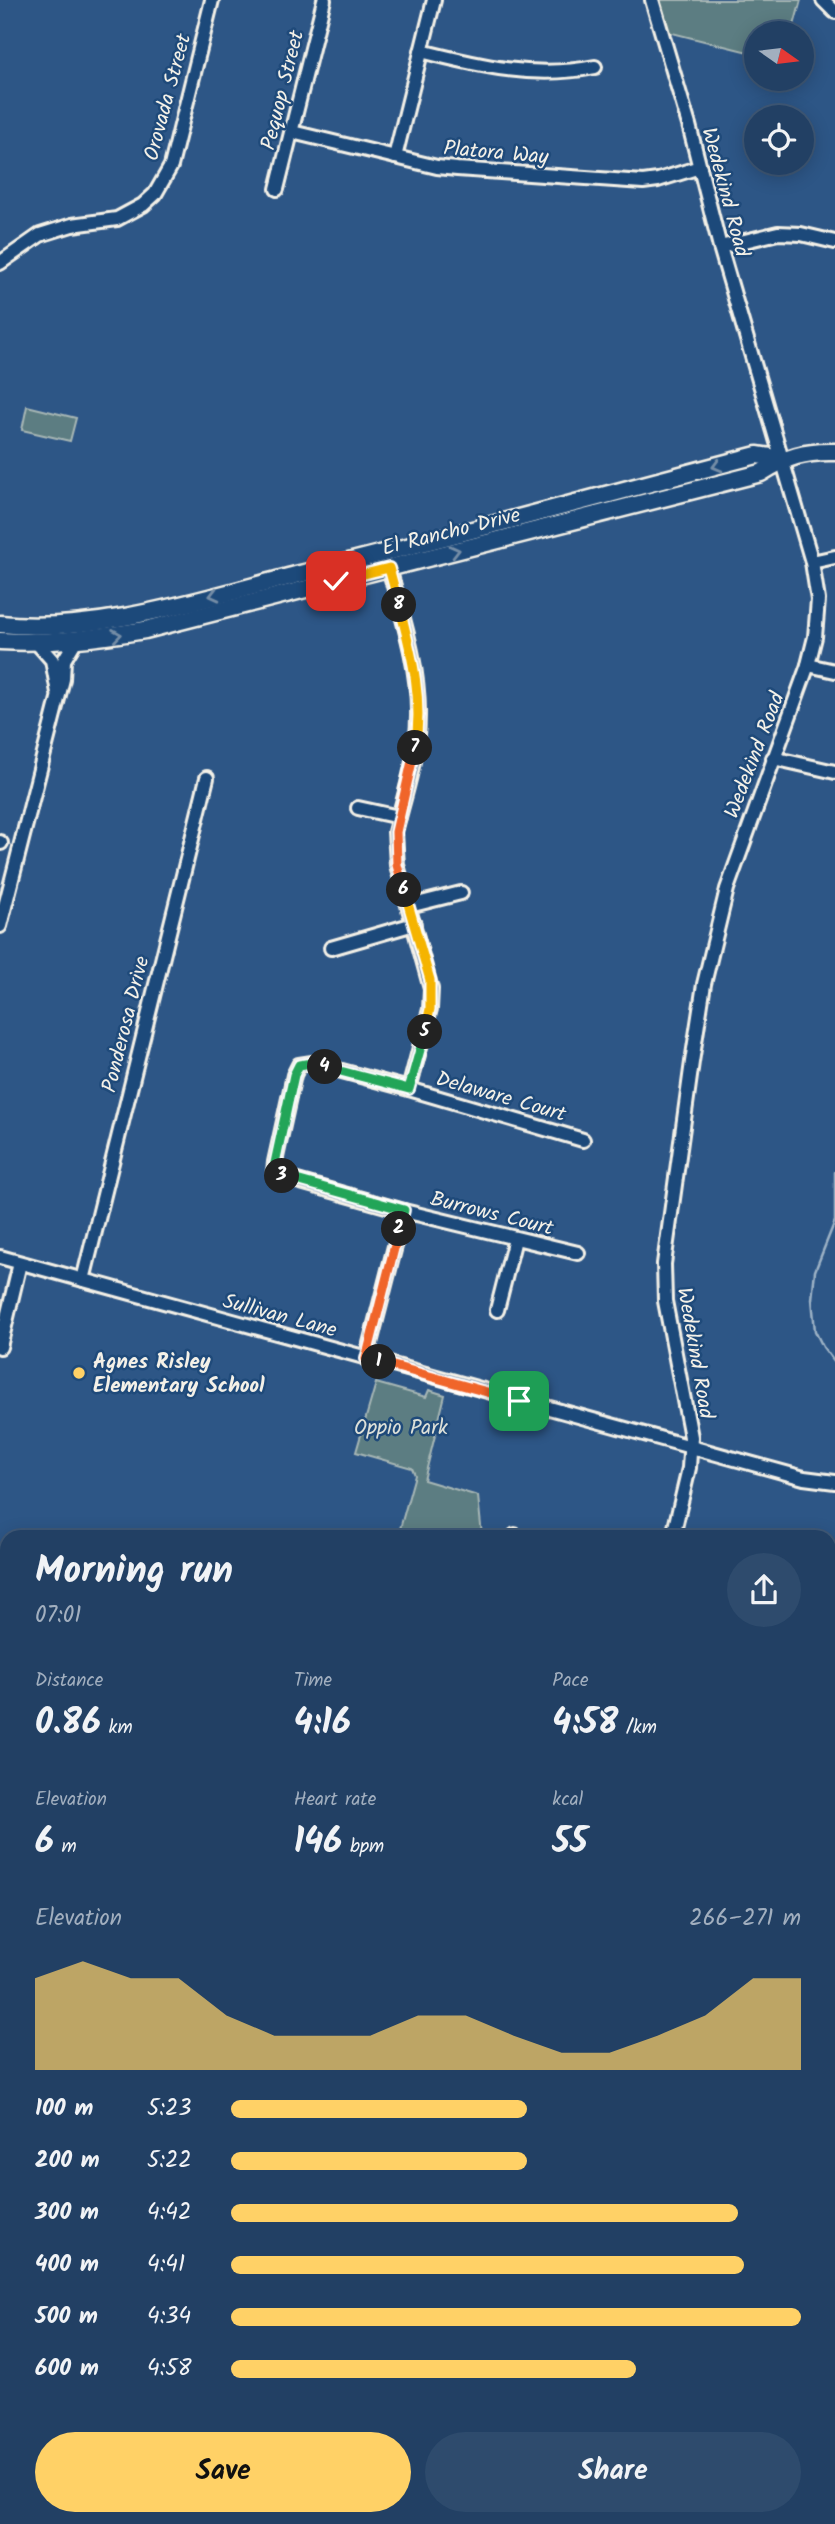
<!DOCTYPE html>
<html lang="en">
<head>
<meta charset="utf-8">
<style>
	:root { --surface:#224064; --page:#2e4b6d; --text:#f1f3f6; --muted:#a2afbf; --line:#3f5978; --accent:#ffd166 }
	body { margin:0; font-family:Kalam,sans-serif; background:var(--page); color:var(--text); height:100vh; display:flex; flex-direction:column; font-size:26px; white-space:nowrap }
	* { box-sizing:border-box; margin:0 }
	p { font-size:23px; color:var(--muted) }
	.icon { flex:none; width:38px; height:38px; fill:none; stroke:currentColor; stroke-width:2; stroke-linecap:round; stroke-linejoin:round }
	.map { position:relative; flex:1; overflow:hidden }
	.panel { position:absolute; left:0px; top:1530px; width:836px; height:996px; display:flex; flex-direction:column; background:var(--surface); border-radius:21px 21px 0 0; box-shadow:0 4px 18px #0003,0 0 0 2px var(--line) }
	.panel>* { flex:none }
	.needle { width:46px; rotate:104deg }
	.controls { position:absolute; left:744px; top:21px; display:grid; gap:14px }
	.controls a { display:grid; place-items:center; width:70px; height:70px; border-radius:50%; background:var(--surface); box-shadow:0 4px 18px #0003,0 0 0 2px var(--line); font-size:35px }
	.pin { position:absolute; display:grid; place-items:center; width:60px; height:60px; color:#fff; margin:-30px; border-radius:14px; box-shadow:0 4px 10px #0006 }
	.km { position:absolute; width:35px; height:35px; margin:-18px; border-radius:50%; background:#222; color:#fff; font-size:19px; line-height:35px; text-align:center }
	.round { display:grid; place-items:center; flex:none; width:74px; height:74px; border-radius:37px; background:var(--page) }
	.head { display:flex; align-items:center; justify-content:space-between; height:119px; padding:0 35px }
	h1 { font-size:38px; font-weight:700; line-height:52px }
	.figures { display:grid; grid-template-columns:repeat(3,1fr); gap:10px; height:119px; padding:7px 35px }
	.figures div { display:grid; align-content:center }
	.figures b { font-size:35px; font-weight:700 }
	.figures small { font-size:19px; font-weight:400 }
	.figures p { font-size:19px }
	.chart { height:196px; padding:14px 35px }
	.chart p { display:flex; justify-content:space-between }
	.chart svg { width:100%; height:126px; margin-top:7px; fill:var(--accent); opacity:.7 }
	.primary-button { display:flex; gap:14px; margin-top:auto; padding:14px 35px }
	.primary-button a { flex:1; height:80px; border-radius:42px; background:var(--accent); color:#111; font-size:28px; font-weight:700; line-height:80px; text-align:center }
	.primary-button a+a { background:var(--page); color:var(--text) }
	ul { padding:0 35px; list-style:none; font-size:23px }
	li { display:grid; grid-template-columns:112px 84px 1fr; align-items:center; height:52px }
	li i { height:18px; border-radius:9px; background:var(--accent) }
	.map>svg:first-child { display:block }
	.green { fill:#5b7d82; stroke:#a8b7b5; stroke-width:2 }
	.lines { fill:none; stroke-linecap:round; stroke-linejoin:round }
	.stream { stroke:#9eb3c6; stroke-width:2.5 }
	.minor-casing { stroke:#f4f1e8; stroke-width:18 }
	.major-casing { stroke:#f4f1e8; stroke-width:21 }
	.minor { stroke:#1f4a7a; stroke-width:12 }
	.major { stroke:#1f4a7a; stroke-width:16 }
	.oneway { stroke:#748da6 }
	.split-1-casing { stroke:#fff; stroke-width:14 }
	.split-2-casing { stroke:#fff; stroke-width:14 }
	.split-3-casing { stroke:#fff; stroke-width:14 }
	.split-4-casing { stroke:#fff; stroke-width:14 }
	.split-5-casing { stroke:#fff; stroke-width:14 }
	.split-6-casing { stroke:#fff; stroke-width:14 }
	.split-7-casing { stroke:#fff; stroke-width:14 }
	.split-8-casing { stroke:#fff; stroke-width:14 }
	.split-9-casing { stroke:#fff; stroke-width:14 }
	.split-1 { stroke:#f0652b; stroke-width:9 }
	.split-2 { stroke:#f0652b; stroke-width:9 }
	.split-3 { stroke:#22a559; stroke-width:9 }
	.split-4 { stroke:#22a559; stroke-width:9 }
	.split-5 { stroke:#22a559; stroke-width:9 }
	.split-6 { stroke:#f5b400; stroke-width:9 }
	.split-7 { stroke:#f0652b; stroke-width:9 }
	.split-8 { stroke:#f5b400; stroke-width:9 }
	.split-9 { stroke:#f5b400; stroke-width:9 }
	.poi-dot { fill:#ffd166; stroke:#1f4a7a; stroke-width:2.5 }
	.labels { text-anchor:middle; stroke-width:5; stroke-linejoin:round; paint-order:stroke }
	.street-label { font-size:21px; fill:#f4f1e8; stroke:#1f4a7a }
	.poi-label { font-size:21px; font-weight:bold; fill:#f4f1e8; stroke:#1f4a7a; text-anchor:start }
	.park-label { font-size:21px; fill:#dde0d9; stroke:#1f4a7a }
</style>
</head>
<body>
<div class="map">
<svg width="835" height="2524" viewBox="0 0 835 2524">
	<rect width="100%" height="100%" fill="#2d5686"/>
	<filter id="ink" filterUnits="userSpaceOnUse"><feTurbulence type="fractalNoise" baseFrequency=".0143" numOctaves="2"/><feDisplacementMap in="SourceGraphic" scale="14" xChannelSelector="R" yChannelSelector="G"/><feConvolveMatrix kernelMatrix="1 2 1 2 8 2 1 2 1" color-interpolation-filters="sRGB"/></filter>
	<g filter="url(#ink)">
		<g class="green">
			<path d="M659 0H801L792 33H756V54L668 32Z"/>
			<path d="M27 406 76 418 70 441 22 430Z"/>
			<path d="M376 1383 426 1397 429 1390 445 1395 424 1480 478 1496 482 1536H398L415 1475 412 1468 356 1452Z"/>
		</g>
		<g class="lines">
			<path class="stream" d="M835 1172V1221L815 1271 812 1299 815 1331 823 1347 835 1363"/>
			<defs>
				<g id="minor">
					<path d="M652 0 689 125 720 247 812 562 818 600 815 637 808 665 727 889 704 984 692 1062 664 1264 665 1301 691 1437 689 1468 673 1536"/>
					<path d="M823 0 835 12"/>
					<path d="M421 51C480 66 534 79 595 67"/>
					<path d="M292 132 437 167 457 169 643 182 658 180 700 167"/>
					<path d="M395 157 434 0"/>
					<path d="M277 189 324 0"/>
					<path d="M720 247 778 233 801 234 835 242"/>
					<path d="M0 263 40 235 72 225 117 219 143 205 155 194 171 166 212 0"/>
					<path d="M812 562 835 557"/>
					<path d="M389 568C402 616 419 666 418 716 418 755 405 794 395 832L397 865 431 989 430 1009 409 1089"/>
					<path d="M36 642 52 660 58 693"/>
					<path d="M808 665 835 671"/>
					<path d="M773 758 835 772"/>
					<path d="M358 808 399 817"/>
					<path d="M0 842 1 843"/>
					<path d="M409 906 461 893"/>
					<path d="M0 926 63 679 64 660 76 640"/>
					<path d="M331 948 414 924"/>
					<path d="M578 1253 404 1211 283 1177 274 1172 275 1162 294 1075 299 1065 312 1063 409 1089 583 1140"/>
					<path d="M0 1257 804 1478 835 1482"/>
					<path d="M83 1280 207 778"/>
					<path d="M497 1310 515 1239"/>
					<path d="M0 1347 20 1263"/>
					<path d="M366 1359 404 1211"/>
					<path d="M515 1535 516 1536"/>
					<path d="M0 1741 7 1742"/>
					<path d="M0 1888 7 1858"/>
					<path d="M830 1995 835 1998"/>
					<path d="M0 2255 7 2257"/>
					<path d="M6 2373 3 2349 7 2330"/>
					<path d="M705 2524 706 2518"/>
				</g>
				<g id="major">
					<path d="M0 624C96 634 203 599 296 575 450 537 604 495 757 455L784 459"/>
					<path d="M0 641C49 644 97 638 145 630L761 473C786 457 805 451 835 452"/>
					<path d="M830 2238 835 2215"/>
					<path d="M830 2333 835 2299"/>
					<path d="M0 2455 7 2457"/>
					<path d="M0 2471 7 2473"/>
					<path d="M168 2518 188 2524"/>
					<path d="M231 2518 252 2524"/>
					<path d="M776 2524 777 2518"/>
					<path d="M793 2524 794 2518"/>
				</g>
			</defs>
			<use href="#minor" class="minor-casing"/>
			<use href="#major" class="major-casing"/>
			<use href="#minor" class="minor"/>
			<use href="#major" class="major"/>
		</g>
		<defs><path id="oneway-chevron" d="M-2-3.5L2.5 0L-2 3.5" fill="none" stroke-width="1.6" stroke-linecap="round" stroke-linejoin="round" transform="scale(1.75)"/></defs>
		<g class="oneway">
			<use href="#oneway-chevron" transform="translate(717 466) rotate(165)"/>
			<use href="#oneway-chevron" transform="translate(455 551) rotate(-14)"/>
			<use href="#oneway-chevron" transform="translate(214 595) rotate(166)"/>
			<use href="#oneway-chevron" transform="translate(117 635) rotate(-8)"/>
		</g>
	</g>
	<g class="lines" filter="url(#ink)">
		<defs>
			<path id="split-1" d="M379 1362 519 1401"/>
			<path id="split-2" d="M379 1362 366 1359 399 1229"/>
			<path id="split-3" d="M282 1176 404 1210 399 1229"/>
			<path id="split-4" d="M282 1176 274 1172 275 1163 294 1075 299 1065 312 1063 325 1067"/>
			<path id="split-5" d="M325 1067 409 1089 425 1032"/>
			<path id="split-6" d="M404 890 430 980V1009L425 1032"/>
			<path id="split-7" d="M404 890 397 865 396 832 415 748"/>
			<path id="split-8" d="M399 605C411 652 424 698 415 748"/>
			<path id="split-9" d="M336 581 389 568 399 605"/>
		</defs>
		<use href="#split-1" class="split-1-casing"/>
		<use href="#split-2" class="split-2-casing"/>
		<use href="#split-3" class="split-3-casing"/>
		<use href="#split-4" class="split-4-casing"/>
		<use href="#split-5" class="split-5-casing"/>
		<use href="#split-6" class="split-6-casing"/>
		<use href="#split-7" class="split-7-casing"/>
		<use href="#split-8" class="split-8-casing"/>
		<use href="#split-9" class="split-9-casing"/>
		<use href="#split-1" class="split-1"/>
		<use href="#split-2" class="split-2"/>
		<use href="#split-3" class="split-3"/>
		<use href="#split-4" class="split-4"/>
		<use href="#split-5" class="split-5"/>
		<use href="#split-6" class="split-6"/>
		<use href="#split-7" class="split-7"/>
		<use href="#split-8" class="split-8"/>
		<use href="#split-9" class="split-9"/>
	</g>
	<circle class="poi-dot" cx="79" cy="1373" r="7"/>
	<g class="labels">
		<g class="street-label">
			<text transform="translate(282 90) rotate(-76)" y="7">Pequop Street</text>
			<text transform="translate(167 97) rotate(-75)" y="7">Orovada Street</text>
			<text transform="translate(496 152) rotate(5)" y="7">Platora Way</text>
			<text transform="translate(726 192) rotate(75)" y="7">Wedekind Road</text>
			<text transform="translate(451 531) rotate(-14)" y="7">El Rancho Drive</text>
			<text transform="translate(754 755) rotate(-69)" y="7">Wedekind Road</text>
			<text transform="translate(125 1024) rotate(-76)" y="7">Ponderosa Drive</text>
			<text transform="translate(501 1096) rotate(16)" y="7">Delaware Court</text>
			<text transform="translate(492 1213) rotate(14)" y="7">Burrows Court</text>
			<text transform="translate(280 1315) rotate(15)" y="7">Sullivan Lane</text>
			<text transform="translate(696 1353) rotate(80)" y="7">Wedekind Road</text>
		</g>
		<g class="poi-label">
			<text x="93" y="1368">Agnes Risley<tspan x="93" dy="24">Elementary School</tspan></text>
		</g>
		<g class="park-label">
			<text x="401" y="1434">Oppio Park</text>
		</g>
	</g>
</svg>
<div class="controls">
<a><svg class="needle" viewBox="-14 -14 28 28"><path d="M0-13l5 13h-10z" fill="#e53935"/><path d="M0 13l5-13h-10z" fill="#a2afbf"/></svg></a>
<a><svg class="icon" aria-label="locate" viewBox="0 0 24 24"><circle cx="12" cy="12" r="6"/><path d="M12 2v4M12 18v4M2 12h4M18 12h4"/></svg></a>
</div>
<div class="pin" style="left:519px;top:1401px;background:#1e9e55"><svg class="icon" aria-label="arrive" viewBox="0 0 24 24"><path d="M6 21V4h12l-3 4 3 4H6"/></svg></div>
<div class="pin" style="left:336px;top:581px;background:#d93025"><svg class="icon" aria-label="check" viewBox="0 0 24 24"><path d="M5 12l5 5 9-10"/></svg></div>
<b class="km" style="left:379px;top:1362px">1</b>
<b class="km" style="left:399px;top:1229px">2</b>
<b class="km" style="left:282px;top:1176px">3</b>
<b class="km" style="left:325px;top:1067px">4</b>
<b class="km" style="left:425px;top:1032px">5</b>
<b class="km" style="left:404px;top:890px">6</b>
<b class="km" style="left:415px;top:748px">7</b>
<b class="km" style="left:399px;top:605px">8</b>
<section class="panel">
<div class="head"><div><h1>Morning run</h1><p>07:01</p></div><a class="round"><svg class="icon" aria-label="share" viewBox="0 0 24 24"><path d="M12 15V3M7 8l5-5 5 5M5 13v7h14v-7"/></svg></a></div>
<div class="figures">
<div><p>Distance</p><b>0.86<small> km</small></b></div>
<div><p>Time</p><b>4:16</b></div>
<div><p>Pace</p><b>4:58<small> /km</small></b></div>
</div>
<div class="figures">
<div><p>Elevation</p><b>6<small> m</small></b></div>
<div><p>Heart rate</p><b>146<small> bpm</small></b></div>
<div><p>kcal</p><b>55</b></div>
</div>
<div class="chart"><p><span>Elevation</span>266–271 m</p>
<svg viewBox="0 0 160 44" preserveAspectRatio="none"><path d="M0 44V12L10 6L20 12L30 12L40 25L50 32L60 32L70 32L80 25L90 25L100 32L110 38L120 38L130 32L140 25L150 12L160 12V44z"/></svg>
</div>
<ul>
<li><b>100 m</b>5:23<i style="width:52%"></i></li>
<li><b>200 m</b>5:22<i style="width:52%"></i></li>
<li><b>300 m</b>4:42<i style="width:89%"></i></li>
<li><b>400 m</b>4:41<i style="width:90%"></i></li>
<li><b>500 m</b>4:34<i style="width:100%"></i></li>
<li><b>600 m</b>4:58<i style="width:71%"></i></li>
</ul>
<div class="primary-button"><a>Save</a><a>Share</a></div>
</section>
</div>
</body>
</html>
